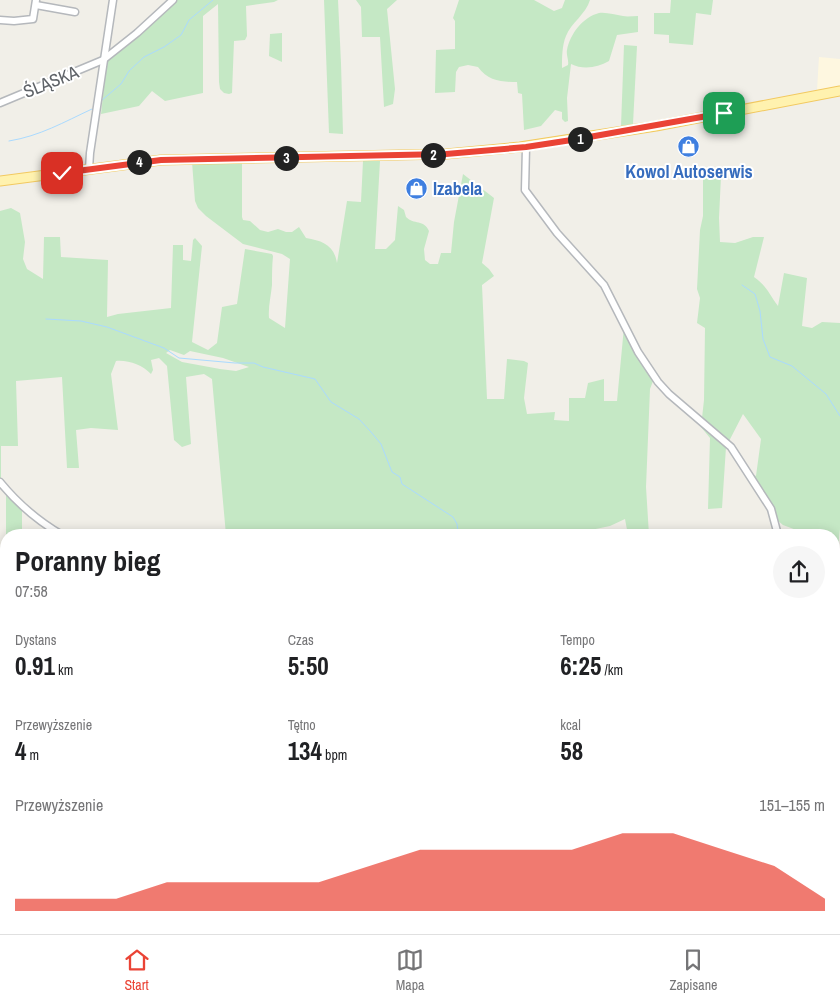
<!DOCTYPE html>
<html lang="pl">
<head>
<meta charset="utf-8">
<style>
	:root { --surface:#fff; --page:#f6f6f6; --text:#202124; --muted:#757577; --line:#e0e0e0; --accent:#ea4335 }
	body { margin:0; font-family:"Archivo Narrow",sans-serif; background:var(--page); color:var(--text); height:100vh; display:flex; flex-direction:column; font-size:19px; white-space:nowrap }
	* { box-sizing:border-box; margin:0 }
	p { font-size:16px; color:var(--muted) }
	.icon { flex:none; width:28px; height:28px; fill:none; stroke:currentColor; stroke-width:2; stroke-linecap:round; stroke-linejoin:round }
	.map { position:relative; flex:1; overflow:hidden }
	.sheet { position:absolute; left:0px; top:529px; width:840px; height:406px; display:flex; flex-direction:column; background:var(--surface); border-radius:20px 20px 0 0; box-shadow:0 2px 12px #0003 }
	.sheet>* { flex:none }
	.pin { position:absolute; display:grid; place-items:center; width:42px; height:42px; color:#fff; margin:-21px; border-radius:10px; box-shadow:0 2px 8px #0006 }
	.km { position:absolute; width:25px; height:25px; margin:-12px; border-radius:50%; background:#222; color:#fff; font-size:14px; line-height:25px; text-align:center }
	.round { display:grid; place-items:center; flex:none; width:52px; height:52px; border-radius:26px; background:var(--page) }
	.headline { display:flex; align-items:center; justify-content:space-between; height:85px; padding:0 15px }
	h1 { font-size:28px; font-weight:700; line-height:38px }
	.stats { display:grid; grid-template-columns:repeat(3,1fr); gap:8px; height:85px; padding:5px 15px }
	.stats div { display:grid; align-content:center }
	.stats b { font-size:25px; font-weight:700 }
	.stats small { font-size:14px; font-weight:400 }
	.stats p { font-size:14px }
	.chart { height:140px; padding:10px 15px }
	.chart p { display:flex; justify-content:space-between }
	.chart svg { width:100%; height:90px; margin-top:5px; fill:var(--accent); opacity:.7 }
	.tab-bar { display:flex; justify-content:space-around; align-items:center; height:70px; border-top:1px solid var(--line); background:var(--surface); font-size:14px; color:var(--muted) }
	.tab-bar a { display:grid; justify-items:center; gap:2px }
	.tab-bar .selected { color:var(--accent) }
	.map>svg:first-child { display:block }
	.commercial { fill:#fef7e0 }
	.green { fill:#c5e8c5; fill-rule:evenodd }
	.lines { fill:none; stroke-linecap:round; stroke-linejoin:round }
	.stream { stroke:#aadaff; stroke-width:1 }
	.minor-casing { stroke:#b5b8bc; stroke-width:9 }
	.major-casing { stroke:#f2c960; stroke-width:11 }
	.minor { stroke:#fff; stroke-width:6 }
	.major { stroke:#fff2af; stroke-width:9 }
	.route-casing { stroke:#fff; stroke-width:10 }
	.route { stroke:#ea4335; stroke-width:6 }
	.labels { text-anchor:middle; stroke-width:4; stroke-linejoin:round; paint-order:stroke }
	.street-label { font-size:18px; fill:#5f6368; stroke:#fff }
	.shop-label { font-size:18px; font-weight:bold; fill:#366cbe; stroke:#fff }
</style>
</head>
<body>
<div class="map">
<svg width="840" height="934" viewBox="0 0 840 934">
	<rect width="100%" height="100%" fill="#f1efe8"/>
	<path class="commercial" d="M819 57 840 59V86L817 90Z"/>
	<g class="green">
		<path d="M177 0H278L274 2 246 6 247 36 245 40 234 41 232 93 229 94 224 93 220 89 219 82 218 4 203 16V93L165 101 152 91 139 106 101 114 107 60 135 39Z"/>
		<path d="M324 0H338L341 63 343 134 329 133Z"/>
		<path d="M356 0H397L387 9 395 89 393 104 384 107 380 37H362L361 7Z"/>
		<path d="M459 0H534L554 11 562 8 565 0H590C586 14 571 23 566 36 562 45 562 58 562 68L568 65C569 60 566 55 567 50 570 34 583 17 599 13 607 12 615 15 623 16 627 17 633 16 638 16V32L617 35 609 61C597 68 583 70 571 64L567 98 568 121 565 122 562 119V112L555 110 541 126 524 130 522 94 518 93 517 82C501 82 488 81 478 67L468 65 459 67 456 72 455 92 435 93 436 50 455 49V21L453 18Z"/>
		<path d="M671 0H713L711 15 696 13 693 45 669 43V35L654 34V13H670Z"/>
		<path d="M282 33V62L269 56 270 34Z"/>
		<path d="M624 45 637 46 633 124 621 126Z"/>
		<path d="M363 161H380L375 249H386L395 240 398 206 404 210 406 217C414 225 424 219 429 231L424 249 425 260 430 264H438L441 253H451L454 222 463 174 494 198 482 263 489 269 494 276 482 285 487 399H504L507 359 524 361 528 363 524 398 527 414 555 412 554 420 569 421V398H585L588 383 604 379V401H617L624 327 653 381 650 389 646 487 649 535H628L625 519 610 526 567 535H226L212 379 204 374 186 377 191 444 182 447 174 440 167 366 159 358 151 360 153 370 151 374C142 365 129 360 116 361L111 374 118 430 91 428 76 430 79 468H67L62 377 16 381 18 446H1V479L0 478V211L11 208 20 213 25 242 23 259 27 269 43 279 44 237H60L61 257 108 260 107 317 118 314 171 308 173 245H183V260L191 261 193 240 195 238 202 246 192 342 208 350 217 343 222 307 237 304 245 249 272 254 273 256C272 266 272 275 272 285 271 296 268 307 269 318L285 328 290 259 282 254 243 244 206 216 198 208 195 201 192 162H242V217L243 220 250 221 260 230 268 232 278 229 286 232H292L299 227 306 238C323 241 334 245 337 263L347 201 361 202ZM170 350 184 355 190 351 223 358 249 367 236 371 220 369 182 362 166 353Z"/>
		<path d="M703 174 721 176 719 218 720 242 735 243 753 237H764L754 277C767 286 769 294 778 306L784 273 807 278 802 326 812 328 822 322 840 323V529L837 558 834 557V535H811L812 531H799L783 525 777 520 772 505 752 474 756 476 761 439 743 414 726 447 722 508 708 509 710 438 701 427 704 400 705 328 697 323 700 298 697 289 700 230 703 216Z"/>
		<path d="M6 492 22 510V535H6V658L4 628 0 614V604L2 605 6 600Z"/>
		<path d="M840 700V802L836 800 834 796V717Z"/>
		<path d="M840 824V934H791L783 929H834V834Z"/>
		<path d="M0 890 6 891V929H78L79 934H0Z"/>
		<path d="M94 929H152L153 934H86Z"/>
		<path d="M168 929H389V934H169Z"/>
		<path d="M679 929H768L770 934H679Z"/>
	</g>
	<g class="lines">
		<g class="stream">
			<path d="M101 101 121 84 129 71 144 57 164 47 181 35 189 20 213 0"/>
			<path d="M9 141C40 136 64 122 92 109"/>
			<path d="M742 285 755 294 760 311 763 339 770 357 792 366 826 394 840 416"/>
			<path d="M46 319 81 321 107 327 164 348 179 358 235 363H254L263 367 315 379 331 402 359 419 371 432 381 444 392 472 400 477 402 484 453 517 457 524 458 532 462 531 467 535"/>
			<path d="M721 929 722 934"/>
		</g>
		<defs>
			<g id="minor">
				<path d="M36 5 75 12"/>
				<path d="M0 20 14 21 33 19 36 0"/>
				<path d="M0 103 103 60 137 33 173 0"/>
				<path d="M526 147 525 190 557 233 604 285 638 352 658 382 669 394 731 447 771 509 778 535"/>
				<path d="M89 169 90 153 113 0"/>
				<path d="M0 482C18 504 38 521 62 535"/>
				<path d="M0 785 6 787"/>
				<path d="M465 929 487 934"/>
				<path d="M623 929 624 934"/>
				<path d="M770 929 773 934"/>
				<path d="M514 934 533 929"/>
			</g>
			<path id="major" d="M0 181 161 160 446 154 520 147 656 126 840 91"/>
		</defs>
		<use href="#minor" class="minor-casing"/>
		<use href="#major" class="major-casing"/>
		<use href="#minor" class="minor"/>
		<use href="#major" class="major"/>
	</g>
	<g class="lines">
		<defs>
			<path id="route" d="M62 173 161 160 446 154 526 147 578 139 724 113"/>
		</defs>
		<use href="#route" class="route-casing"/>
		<use href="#route" class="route"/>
	</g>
	<defs>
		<symbol id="shop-disc" viewBox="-11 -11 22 22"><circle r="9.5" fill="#3f7fe0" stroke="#fff"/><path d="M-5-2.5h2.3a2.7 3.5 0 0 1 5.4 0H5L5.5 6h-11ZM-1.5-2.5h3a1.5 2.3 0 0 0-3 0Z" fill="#fff"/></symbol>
	</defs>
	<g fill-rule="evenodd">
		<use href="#shop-disc" x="676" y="134" width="25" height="25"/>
		<use href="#shop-disc" x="404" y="176" width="25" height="25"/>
	</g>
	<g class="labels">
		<g class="street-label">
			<text transform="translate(51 82) rotate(-22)" y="6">ŚLĄSKA</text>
		</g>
		<g class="shop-label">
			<text x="689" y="178">Kowol Autoserwis</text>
			<text x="433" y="195" text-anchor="start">Izabela</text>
		</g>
	</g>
</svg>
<div class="pin" style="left:724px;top:113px;background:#1e9e55"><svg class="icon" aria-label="arrive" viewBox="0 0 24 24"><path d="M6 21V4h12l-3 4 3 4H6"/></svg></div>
<div class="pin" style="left:62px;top:173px;background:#d93025"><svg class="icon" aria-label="check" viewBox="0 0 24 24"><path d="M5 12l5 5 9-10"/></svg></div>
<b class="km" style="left:580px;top:139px">1</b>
<b class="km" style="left:433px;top:155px">2</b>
<b class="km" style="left:286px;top:158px">3</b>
<b class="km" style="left:139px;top:162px">4</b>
<section class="sheet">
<div class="headline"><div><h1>Poranny bieg</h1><p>07:58</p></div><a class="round"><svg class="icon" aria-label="share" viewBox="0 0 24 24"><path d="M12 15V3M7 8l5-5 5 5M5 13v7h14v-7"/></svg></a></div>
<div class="stats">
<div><p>Dystans</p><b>0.91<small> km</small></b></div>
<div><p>Czas</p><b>5:50</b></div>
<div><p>Tempo</p><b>6:25<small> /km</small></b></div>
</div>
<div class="stats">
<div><p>Przewyższenie</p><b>4<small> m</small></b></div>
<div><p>Tętno</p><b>134<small> bpm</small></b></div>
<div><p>kcal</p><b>58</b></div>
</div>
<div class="chart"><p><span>Przewyższenie</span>151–155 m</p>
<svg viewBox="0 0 160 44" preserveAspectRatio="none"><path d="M0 44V38L10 38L20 38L30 30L40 30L50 30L60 30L70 22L80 14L90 14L100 14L110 14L120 6L130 6L140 14L150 22L160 38V44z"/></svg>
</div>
</section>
</div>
<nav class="tab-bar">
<a class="selected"><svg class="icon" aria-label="home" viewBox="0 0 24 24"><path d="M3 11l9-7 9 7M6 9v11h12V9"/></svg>Start</a>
<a><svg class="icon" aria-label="map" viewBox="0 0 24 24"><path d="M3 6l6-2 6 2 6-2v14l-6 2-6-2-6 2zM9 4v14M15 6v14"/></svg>Mapa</a>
<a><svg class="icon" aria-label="saved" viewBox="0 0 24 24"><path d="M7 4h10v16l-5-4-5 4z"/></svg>Zapisane</a>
</nav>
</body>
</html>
